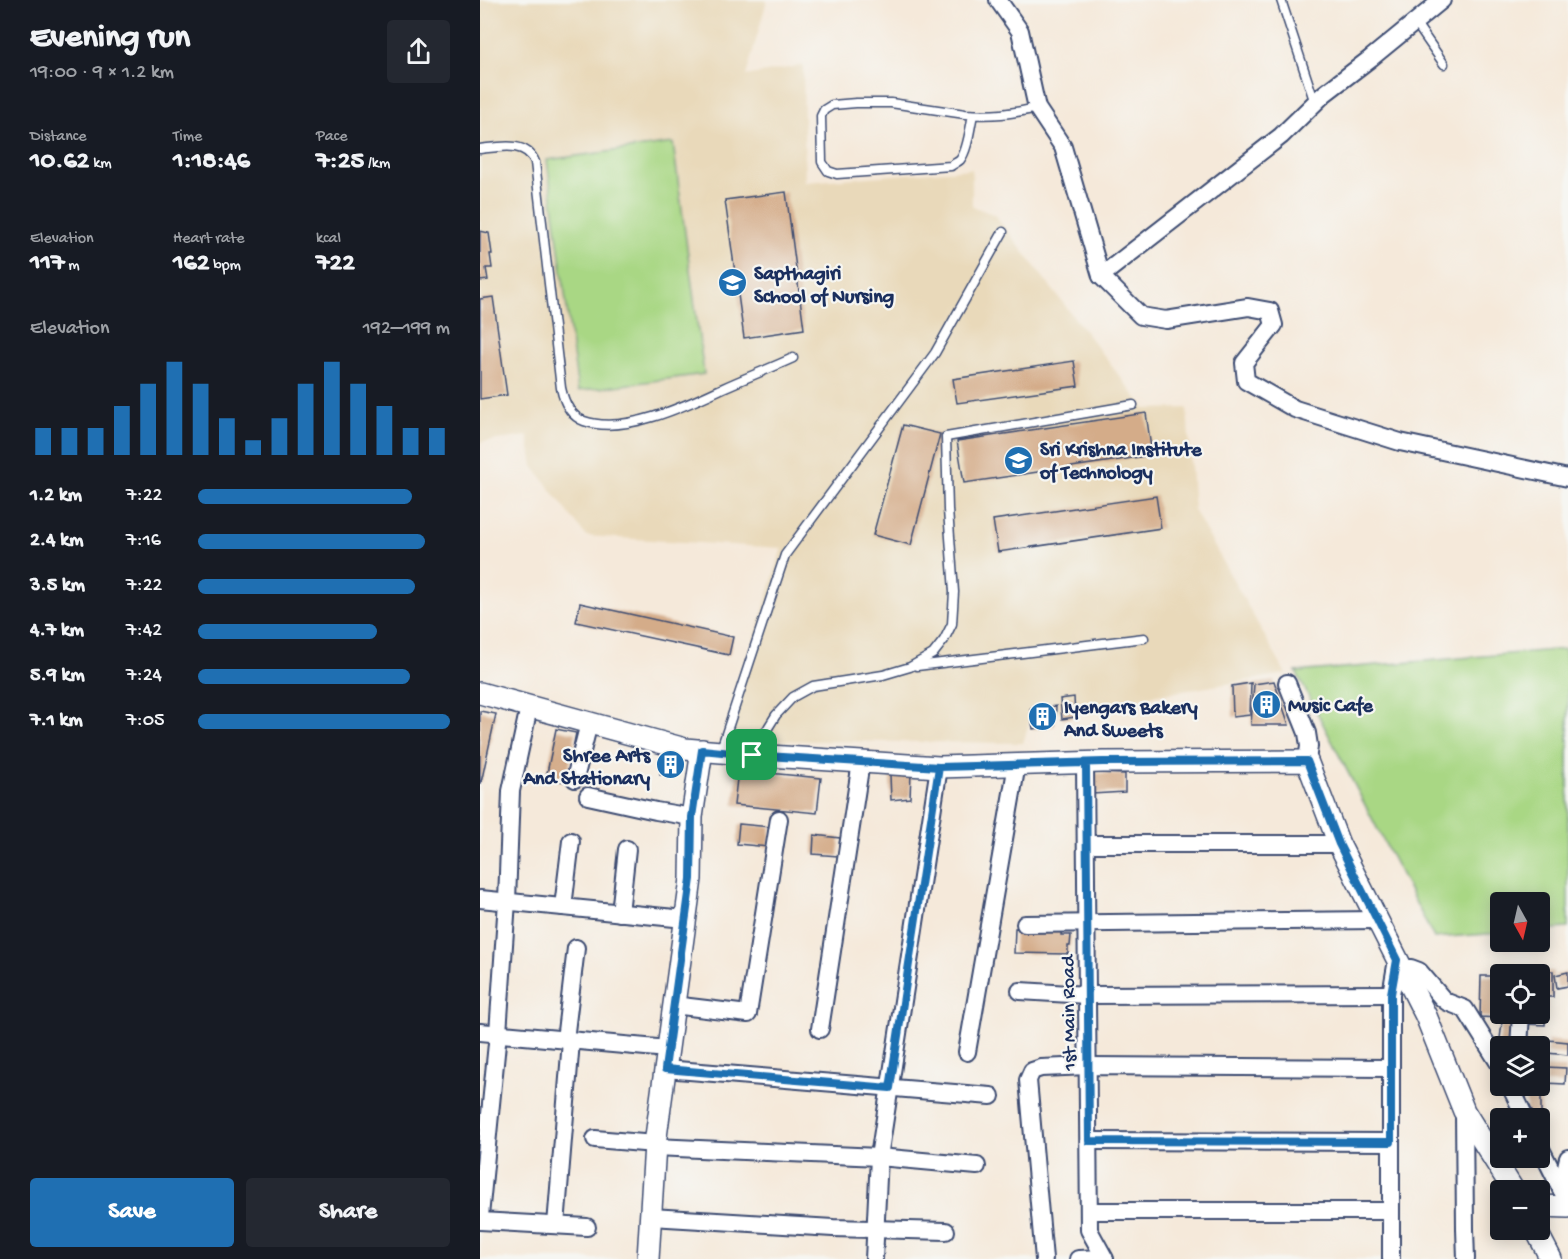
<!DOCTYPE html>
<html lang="en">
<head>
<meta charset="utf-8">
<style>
	:root { --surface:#171b24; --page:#242831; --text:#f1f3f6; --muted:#9ea1a6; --accent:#1f6fb2 }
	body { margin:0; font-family:"Gochi Hand",sans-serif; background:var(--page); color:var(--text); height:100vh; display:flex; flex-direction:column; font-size:22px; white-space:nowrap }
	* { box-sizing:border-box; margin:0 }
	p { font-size:20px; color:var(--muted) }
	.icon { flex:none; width:33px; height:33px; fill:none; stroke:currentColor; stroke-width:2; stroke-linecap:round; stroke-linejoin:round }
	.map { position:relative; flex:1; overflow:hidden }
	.side { display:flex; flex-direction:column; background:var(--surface); width:480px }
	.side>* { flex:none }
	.needle { width:39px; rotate:172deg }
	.buttons { position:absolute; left:1010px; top:892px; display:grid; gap:12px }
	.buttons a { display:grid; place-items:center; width:60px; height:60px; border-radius:6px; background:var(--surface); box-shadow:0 3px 15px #0003; font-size:30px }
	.pin { position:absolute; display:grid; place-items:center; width:51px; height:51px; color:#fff; margin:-26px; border-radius:12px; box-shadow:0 3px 9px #0006 }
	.round { display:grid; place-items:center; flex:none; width:63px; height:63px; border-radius:6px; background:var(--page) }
	.summary { display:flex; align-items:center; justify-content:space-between; height:102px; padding:0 30px }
	h1 { font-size:33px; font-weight:700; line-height:45px }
	.metrics { display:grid; grid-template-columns:repeat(3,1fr); gap:9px; height:102px; padding:6px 30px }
	.metrics div { display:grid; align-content:center }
	.metrics b { font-size:26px; font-weight:700 }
	.metrics small { font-size:16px; font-weight:400 }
	.metrics p { font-size:16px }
	.chart { height:168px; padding:12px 30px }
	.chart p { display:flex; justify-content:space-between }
	.chart svg { width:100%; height:108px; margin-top:6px; stroke:var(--accent); stroke-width:6 }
	.action { display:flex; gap:12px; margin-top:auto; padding:12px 30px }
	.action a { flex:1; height:69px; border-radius:6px; background:var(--accent); color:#fff; font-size:24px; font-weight:700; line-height:69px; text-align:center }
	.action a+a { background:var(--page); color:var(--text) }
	ul { padding:0 30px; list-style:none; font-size:20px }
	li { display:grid; grid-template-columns:96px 72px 1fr; align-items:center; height:45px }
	li i { height:15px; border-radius:8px; background:var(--accent) }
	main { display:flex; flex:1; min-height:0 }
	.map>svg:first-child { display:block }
	.built { fill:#e9d9ba }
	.green { fill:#a9d784; stroke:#628371; stroke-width:1.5 }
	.building { fill:#d4ac89 }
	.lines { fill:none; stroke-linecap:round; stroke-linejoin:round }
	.service-casing { stroke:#3c4b71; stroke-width:11 }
	.minor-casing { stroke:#3c4b71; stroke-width:20 }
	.tertiary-casing { stroke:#3c4b71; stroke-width:24 }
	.service { stroke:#fff; stroke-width:8 }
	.minor { stroke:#fff; stroke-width:16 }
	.tertiary { stroke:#fff; stroke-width:21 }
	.route-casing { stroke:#fff; stroke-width:12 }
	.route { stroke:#1f6fb2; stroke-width:8 }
	.labels { text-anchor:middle; stroke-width:4.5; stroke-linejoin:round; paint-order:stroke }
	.poi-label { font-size:20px; font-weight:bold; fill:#1b2f5e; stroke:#f6f6f2; text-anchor:start }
	.street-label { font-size:20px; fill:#1b2f5e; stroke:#f6f6f2 }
</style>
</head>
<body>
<main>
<section class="side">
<div class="summary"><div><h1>Evening run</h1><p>19:00 · 9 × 1.2 km</p></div><a class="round"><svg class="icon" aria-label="share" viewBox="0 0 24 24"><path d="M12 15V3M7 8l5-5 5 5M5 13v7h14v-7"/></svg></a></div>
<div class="metrics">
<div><p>Distance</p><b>10.62<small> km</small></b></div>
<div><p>Time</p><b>1:18:46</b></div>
<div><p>Pace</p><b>7:25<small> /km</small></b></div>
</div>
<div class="metrics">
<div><p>Elevation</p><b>117<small> m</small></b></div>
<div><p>Heart rate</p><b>162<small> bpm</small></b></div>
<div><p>kcal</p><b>722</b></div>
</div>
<div class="chart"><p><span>Elevation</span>192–199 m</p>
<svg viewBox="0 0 160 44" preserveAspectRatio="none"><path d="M5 44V33M15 44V33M25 44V33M35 44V24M45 44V15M55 44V6M65 44V15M75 44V29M85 44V38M95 44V29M105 44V15M115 44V6M125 44V15M135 44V24M145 44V33M155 44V33"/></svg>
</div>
<ul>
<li><b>1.2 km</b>7:22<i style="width:85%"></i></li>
<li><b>2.4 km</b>7:16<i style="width:90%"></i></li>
<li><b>3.5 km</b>7:22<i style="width:86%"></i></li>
<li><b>4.7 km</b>7:42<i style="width:71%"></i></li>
<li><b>5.9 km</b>7:24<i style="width:84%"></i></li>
<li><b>7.1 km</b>7:05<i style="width:100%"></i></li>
</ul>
<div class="action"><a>Save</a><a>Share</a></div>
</section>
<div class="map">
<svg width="1088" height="1259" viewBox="0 0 1088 1259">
	<rect width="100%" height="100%" fill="#f6f6f2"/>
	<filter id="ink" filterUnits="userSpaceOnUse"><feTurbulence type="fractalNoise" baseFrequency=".0167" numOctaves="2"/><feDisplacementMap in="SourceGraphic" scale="12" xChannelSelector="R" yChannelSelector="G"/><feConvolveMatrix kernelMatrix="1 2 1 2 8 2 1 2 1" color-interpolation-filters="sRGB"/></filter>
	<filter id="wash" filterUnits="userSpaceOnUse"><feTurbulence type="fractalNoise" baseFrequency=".008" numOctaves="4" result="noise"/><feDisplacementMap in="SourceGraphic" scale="24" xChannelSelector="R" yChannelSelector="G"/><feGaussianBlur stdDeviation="1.35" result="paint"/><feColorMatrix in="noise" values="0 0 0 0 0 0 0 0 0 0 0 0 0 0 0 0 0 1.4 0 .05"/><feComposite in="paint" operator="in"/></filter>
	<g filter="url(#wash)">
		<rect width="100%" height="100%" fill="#f5e9da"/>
		<path class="built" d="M0 0H287L266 76 323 65 325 182 492 169V206L515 215 665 409 707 408 714 510 806 674 551 716 543 743 244 740 302 548 106 536 53 466 48 436 0 442Z"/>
		<g class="green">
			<path d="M193 143 224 374 98 391 67 160Z"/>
			<path d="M1085 649 1088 669V928L1059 930V903H1020V933L954 938 816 672Z"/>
		</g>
		<g id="blocks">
			<g class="building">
				<path d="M306 192 324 329 264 338 245 200Z"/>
				<path d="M0 231 9 233 12 254H10L12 268H6L8 280 0 281Z"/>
				<path d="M13 297 27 395 0 399V299Z"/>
				<path d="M594 361 598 386 477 403 473 379Z"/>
				<path d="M666 413 672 455 484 483 477 441Z"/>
				<path d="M423 425 460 434 431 545 393 535Z"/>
				<path d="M676 496 681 528 518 552 513 520Z"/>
				<path d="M100 603 253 637 249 655 96 622Z"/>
				<path d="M794 681 809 725H771L774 684Z"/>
				<path d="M771 683 770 715 753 717 752 686Z"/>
				<path d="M594 697 595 717 582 719 580 699Z"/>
				<path d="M576 706 575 726 553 729 550 709Z"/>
				<path d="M0 711 16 714 1 783H0Z"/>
				<path d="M76 729 96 733 86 782 66 778Z"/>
				<path d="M181 754 202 756 199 773 180 775Z"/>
				<path d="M258 770 341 778 337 813 254 805Z"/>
				<path d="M431 772 430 798 411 800 410 775Z"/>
				<path d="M612 773 645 774V792L612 794Z"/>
				<path d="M259 824 291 827 289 847 257 844Z"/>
				<path d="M334 835 360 838 358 856 333 854Z"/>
				<path d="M535 928 581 929V935H591L590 946H588V954L534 953Z"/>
				<path d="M1048 971H1073V997H1059V975H1048Z"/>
				<path d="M1088 972V986L1077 988 1075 975Z"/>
				<path d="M1001 976H1020L1019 1018 1000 1017Z"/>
				<path d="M1059 1001H1067L1065 1025 1047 1024 1048 1014H1059Z"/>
				<path d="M1023 1014H1039L1035 1047H1019Z"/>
				<path d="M1068 1040 1088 1042V1055L1067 1053Z"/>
				<path d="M1066 1067 1086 1068 1085 1084 1065 1083Z"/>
				<path d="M1059 1072H1061V1114H1046V1086H1059Z"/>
			</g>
		</g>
	</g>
	<g filter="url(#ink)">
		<use href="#blocks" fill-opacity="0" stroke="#3c4b71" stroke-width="1.5"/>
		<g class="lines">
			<defs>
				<g id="service">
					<path d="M801 0 835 103"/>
					<path d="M935 22 964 64"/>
					<path d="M493 115C490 127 488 150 480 160 478 162 473 164 471 166L357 174 348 171 342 162 341 116 344 110 352 105 376 103H411L485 114C514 116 529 114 557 108"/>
					<path d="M0 149C19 147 46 140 55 162L81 388C84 402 90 416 104 421 144 435 205 406 241 389 265 378 289 369 313 358"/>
					<path d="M437 666 664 638"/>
					<path d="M240 752 305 555 455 353 523 232"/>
					<path d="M273 752 296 715 313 697 333 686 403 675 430 667 453 654 464 640 472 624 474 592 468 510 466 437 653 405"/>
				</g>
				<g id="minor">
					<path d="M518 0 540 31 557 108 583 147 621 276 661 316 686 320 768 307 790 311 794 325 764 363 766 381 815 409 920 442 1088 478"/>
					<path d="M621 276 801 136 844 94 891 58 962 0"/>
					<path d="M807 683 827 733 829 746 827 761"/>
					<path d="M605 763 609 1230 625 1259"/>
					<path d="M95 779 109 723"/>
					<path d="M108 796 176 811 212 817"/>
					<path d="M606 844H859"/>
					<path d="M0 899 205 919"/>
					<path d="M83 907 91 841"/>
					<path d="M140 913 147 849"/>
					<path d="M545 924 897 920"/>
					<path d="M922 968H931L939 971 962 998 967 1002 985 1009 1020 1065"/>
					<path d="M540 991 607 995 911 994"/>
					<path d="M193 1005 268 1014 299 819"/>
					<path d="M340 1029 381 762"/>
					<path d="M0 1032 188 1049"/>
					<path d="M85 1040 96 948"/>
					<path d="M1039 1047 1041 1014"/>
					<path d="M487 1052 537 764"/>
					<path d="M185 1069 511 1096"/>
					<path d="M1030 1086 1046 1119"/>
					<path d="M984 1111 985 1229 986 1259"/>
					<path d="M115 1139 175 1144"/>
					<path d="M609 1141 911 1142"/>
					<path d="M1059 1145 1088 1203"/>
					<path d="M175 1147 399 1157 497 1166"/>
					<path d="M1081 1189 1088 1158"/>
					<path d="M609 1211H911"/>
					<path d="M0 1216 18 1033 27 901 31 791 49 707"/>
					<path d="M171 1217 353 1228 466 1231"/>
					<path d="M0 1221 107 1227"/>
					<path d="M76 1225 91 1041"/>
					<path d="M394 1259 399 1157 459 767"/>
					<path d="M564 1259 548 1080 552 1071 561 1068 608 1066 911 1068"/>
					<path d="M598 1259 624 1258"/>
					<path d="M911 1259V994L917 960"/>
				</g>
				<g id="tertiary">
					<path d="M0 693 205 749 289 756 459 767 623 762 827 761 859 844 946 1016 984 1111 1034 1191"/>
					<path d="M1059 1206 1088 1207"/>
					<path d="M1056 1230 1071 1259"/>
					<path d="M168 1259 175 1144 211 879 212 817 222 750"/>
				</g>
			</defs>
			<use href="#service" class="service-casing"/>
			<use href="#minor" class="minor-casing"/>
			<use href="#tertiary" class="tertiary-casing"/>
			<use href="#service" class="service"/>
			<use href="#minor" class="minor"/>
			<use href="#tertiary" class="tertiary"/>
		</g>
	</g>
	<g class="lines" filter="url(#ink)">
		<defs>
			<path id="route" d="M272 755 222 750 212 817 211 879 185 1069 410 1088 459 767 606 763 609 1141 911 1142V994L917 960 859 844 827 761 623 762 459 767 272 755"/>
		</defs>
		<use href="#route" class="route-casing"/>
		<use href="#route" class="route"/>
	</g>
	<defs>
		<symbol id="university-disc" viewBox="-11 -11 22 22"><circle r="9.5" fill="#1f6fb2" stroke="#f6f6f2"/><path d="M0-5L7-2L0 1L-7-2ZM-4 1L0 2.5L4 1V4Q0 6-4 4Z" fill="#fff"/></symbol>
		<symbol id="building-disc" viewBox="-11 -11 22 22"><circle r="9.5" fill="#1f6fb2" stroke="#f6f6f2"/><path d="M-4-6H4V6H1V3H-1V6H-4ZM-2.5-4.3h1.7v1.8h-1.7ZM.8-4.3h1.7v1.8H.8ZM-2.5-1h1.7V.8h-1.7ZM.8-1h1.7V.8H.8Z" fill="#fff"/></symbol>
	</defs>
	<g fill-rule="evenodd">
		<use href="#university-disc" x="236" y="266" width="33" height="33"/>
		<use href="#university-disc" x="522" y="444" width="33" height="33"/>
		<use href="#building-disc" x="770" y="688" width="33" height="33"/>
		<use href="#building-disc" x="546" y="700" width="33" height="33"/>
		<use href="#building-disc" x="174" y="748" width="33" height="33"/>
	</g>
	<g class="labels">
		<g class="poi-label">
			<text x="274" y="279">Sapthagiri<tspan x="274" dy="23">School of Nursing</tspan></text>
			<text x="560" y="455">Sri Krishna Institute<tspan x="560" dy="23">of Technology</tspan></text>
			<text x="808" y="711">Music Cafe</text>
			<text x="584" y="713">Iyengars Bakery<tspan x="584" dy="23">And Sweets</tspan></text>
			<text x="170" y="761" text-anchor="end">Shree Arts<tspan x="170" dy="23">And Stationary</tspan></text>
		</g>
		<g class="street-label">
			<text transform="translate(587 1013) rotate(-91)" y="7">1st Main Road</text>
		</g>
	</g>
</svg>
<div class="buttons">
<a><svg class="needle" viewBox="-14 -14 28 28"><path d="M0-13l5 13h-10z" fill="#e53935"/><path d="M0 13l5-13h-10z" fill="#9ea1a6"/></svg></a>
<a><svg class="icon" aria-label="locate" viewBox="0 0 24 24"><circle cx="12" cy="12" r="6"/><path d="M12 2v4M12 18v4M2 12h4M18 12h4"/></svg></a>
<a><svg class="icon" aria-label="layers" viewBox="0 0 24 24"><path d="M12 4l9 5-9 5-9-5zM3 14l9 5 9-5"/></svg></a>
<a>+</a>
<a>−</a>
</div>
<div class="pin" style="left:272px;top:755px;background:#1e9e55"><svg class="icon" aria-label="arrive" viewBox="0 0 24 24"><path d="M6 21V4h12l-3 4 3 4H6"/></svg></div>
</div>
</main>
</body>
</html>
